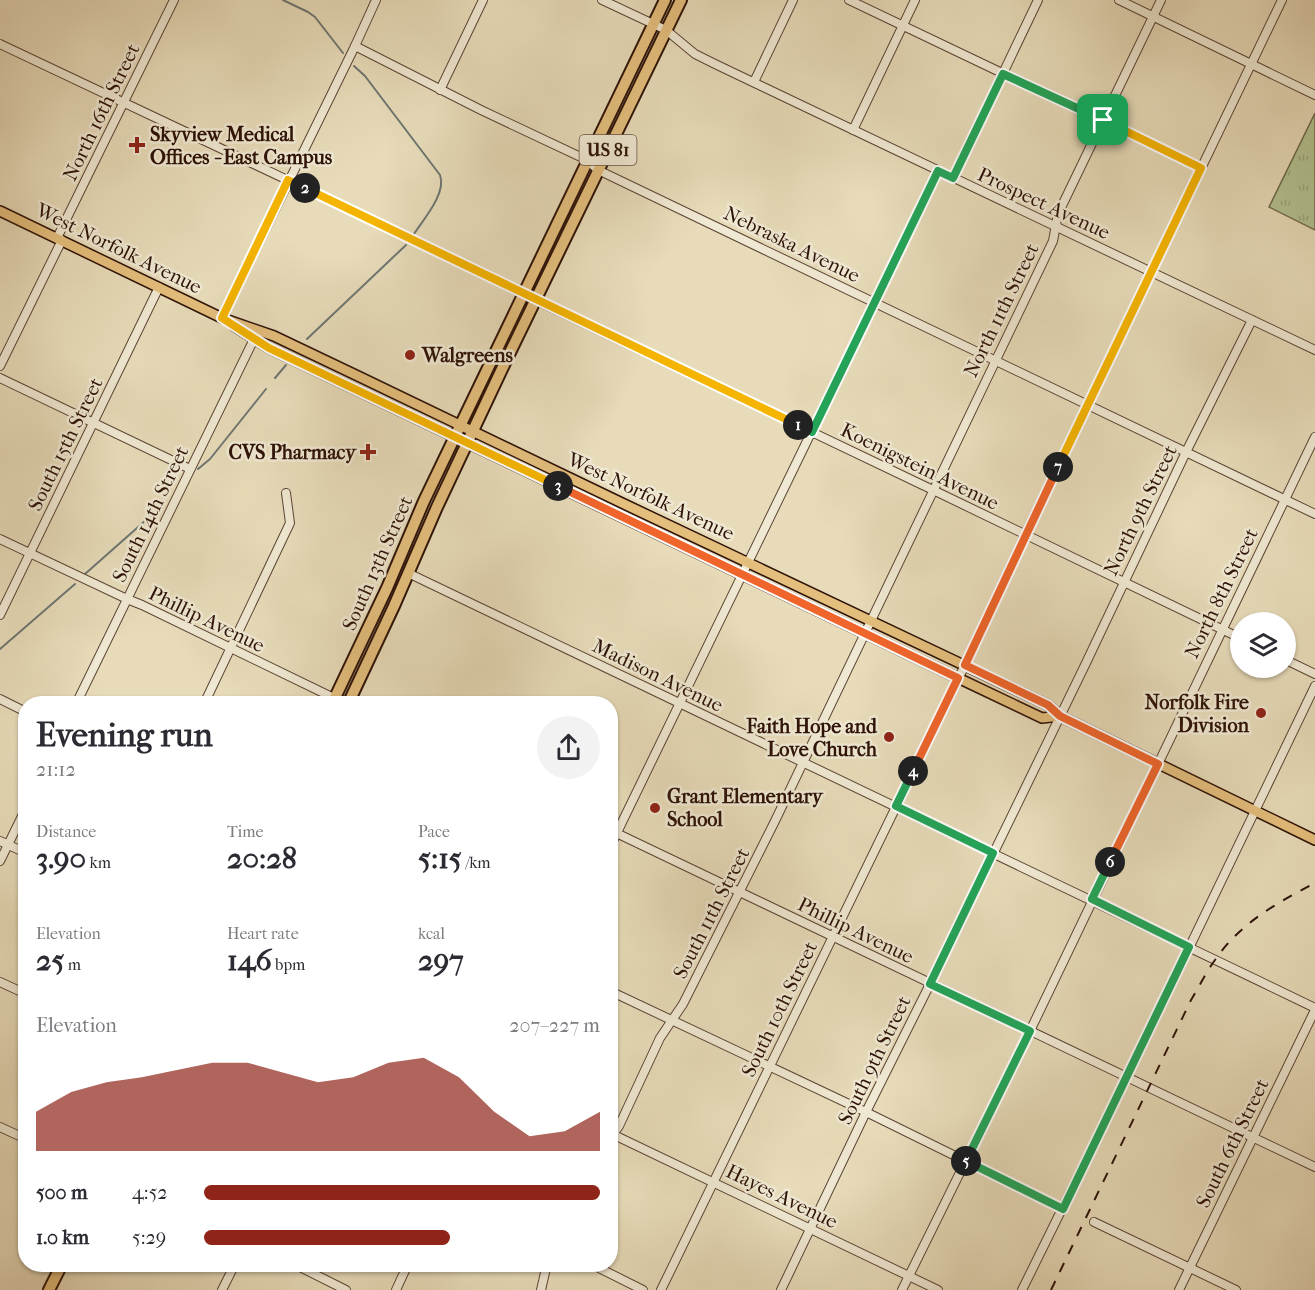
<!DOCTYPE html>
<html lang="en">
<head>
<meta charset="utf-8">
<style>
	:root { --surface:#fff; --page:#f2f2f3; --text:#2b2b33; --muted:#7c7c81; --accent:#8f2418 }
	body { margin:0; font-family:"IM FELL French Canon",serif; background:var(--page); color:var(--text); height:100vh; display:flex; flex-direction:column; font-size:22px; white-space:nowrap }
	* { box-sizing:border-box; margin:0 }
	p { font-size:20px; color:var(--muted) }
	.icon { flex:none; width:33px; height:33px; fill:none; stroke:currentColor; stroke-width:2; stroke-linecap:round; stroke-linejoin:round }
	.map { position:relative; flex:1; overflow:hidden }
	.side { position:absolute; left:18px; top:696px; width:600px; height:576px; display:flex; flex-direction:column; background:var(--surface); border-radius:24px; box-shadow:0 2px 4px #0004 }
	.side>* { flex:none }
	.buttons { position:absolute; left:1230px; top:612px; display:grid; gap:12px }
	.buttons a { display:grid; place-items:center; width:66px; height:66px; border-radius:50%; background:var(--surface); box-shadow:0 2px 4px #0004; font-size:30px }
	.pin { position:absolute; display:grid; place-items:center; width:51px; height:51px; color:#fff; margin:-26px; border-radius:12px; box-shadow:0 3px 9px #0006 }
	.km { position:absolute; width:30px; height:30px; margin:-15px; border-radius:50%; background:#222; color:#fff; font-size:16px; line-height:30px; text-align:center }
	.round { display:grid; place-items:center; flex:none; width:63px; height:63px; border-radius:32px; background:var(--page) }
	.headline { display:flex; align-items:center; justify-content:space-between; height:102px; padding:0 18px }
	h1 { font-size:33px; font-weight:700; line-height:45px }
	.stats { display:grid; grid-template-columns:repeat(3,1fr); gap:9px; height:102px; padding:6px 18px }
	.stats div { display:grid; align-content:center }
	.stats b { font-size:30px; font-weight:700 }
	.stats small { font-size:16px; font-weight:400 }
	.stats p { font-size:16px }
	.chart { height:168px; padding:12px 18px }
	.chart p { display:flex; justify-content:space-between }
	.chart svg { width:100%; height:108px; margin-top:6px; fill:var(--accent); opacity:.7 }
	ul { padding:0 18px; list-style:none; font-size:20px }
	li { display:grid; grid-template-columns:96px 72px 1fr; align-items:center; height:45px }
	li i { height:15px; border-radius:8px; background:var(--accent) }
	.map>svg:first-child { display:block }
	.park { fill:url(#park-tufts); stroke:#706a4c; stroke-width:1.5 }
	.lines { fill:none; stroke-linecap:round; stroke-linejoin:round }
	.stream { stroke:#6d7671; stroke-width:2 }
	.minor-casing { stroke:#5c4434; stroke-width:10 }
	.major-casing { stroke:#2d1207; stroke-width:12 }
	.highway-casing { stroke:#2d1207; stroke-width:14 }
	.minor { stroke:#efe8d2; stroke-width:8 }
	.major { stroke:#e4be7c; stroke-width:9 }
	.highway { stroke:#e4be7c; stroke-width:10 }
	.rail { stroke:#2d1207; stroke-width:2; stroke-dasharray:10 10; stroke-linecap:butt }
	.split-1-casing { stroke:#fff; stroke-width:12 }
	.split-2-casing { stroke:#fff; stroke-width:12 }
	.split-3-casing { stroke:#fff; stroke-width:12 }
	.split-4-casing { stroke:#fff; stroke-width:12 }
	.split-5-casing { stroke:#fff; stroke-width:12 }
	.split-6-casing { stroke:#fff; stroke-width:12 }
	.split-7-casing { stroke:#fff; stroke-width:12 }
	.split-8-casing { stroke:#fff; stroke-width:12 }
	.split-1 { stroke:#22a559; stroke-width:8 }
	.split-2 { stroke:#f5b400; stroke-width:8 }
	.split-3 { stroke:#f5b400; stroke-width:8 }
	.split-4 { stroke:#f0652b; stroke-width:8 }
	.split-5 { stroke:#22a559; stroke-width:8 }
	.split-6 { stroke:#22a559; stroke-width:8 }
	.split-7 { stroke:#f0652b; stroke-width:8 }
	.split-8 { stroke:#f5b400; stroke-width:8 }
	.poi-dot { fill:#8f2418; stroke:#efe8d2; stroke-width:2 }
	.labels { text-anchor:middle; stroke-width:5; stroke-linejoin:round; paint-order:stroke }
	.shield { fill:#efe8d2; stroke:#675244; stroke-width:1.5 }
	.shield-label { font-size:18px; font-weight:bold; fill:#2d1207 }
	.street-label { font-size:20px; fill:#2d1207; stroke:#efe8d2 }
	.poi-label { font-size:20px; font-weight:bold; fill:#2d1207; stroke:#efe8d2; text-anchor:start }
</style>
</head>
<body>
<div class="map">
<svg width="1315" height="1290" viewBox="0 0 1315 1290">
	<defs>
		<pattern id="park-tufts" width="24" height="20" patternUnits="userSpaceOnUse" patternTransform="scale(1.5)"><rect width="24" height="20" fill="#b3c191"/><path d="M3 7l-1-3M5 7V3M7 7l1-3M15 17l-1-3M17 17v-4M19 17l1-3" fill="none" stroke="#9aa57c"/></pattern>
	</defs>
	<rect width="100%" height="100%" fill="#e7dbb9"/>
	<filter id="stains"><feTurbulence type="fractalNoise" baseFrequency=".00333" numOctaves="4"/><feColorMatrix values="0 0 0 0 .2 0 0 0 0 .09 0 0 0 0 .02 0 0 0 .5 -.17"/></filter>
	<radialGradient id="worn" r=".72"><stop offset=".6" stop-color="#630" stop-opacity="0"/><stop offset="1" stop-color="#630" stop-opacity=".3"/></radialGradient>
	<path class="park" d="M1315 113V230L1269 207Z"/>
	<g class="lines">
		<g class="stream">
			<path d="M283 0 308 12 315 17 343 53"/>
			<path d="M354 66 365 76 440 175C447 193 423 220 414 234"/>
			<path d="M307 339 406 245"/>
			<path d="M275 378 286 365"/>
			<path d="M198 469 210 459 266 389"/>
			<path d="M85 574 163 505"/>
			<path d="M0 649 75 584"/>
		</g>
		<defs>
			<g id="minor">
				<path d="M602 0 666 30 695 54 715 64 1315 350"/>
				<path d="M849 0 1201 168"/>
				<path d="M1119 0 1315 95"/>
				<path d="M0 44 429 247 523 294 933 490 1240 638"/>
				<path d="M355 46 481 110 587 160 598 170 1315 514"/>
				<path d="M754 82 793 0"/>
				<path d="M440 90 483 0"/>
				<path d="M853 130 915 0"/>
				<path d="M953 178 1038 0"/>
				<path d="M57 238 174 0"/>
				<path d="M222 318 355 46 376 0"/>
				<path d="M0 366 62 240"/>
				<path d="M0 378 190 469"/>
				<path d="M0 539 127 599 142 605 334 698"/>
				<path d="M408 573C710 718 1013 862 1315 1008"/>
				<path d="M0 615 159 287"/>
				<path d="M1286 660 1315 674"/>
				<path d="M0 699 26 712"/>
				<path d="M76 704 254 339"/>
				<path d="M204 704 290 523 286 493"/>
				<path d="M610 830 1315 1167"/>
				<path d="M0 841 26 853"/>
				<path d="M610 847 938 171"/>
				<path d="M0 861 26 808"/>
				<path d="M0 982 26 994"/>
				<path d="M610 991 866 1112 1063 1209"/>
				<path d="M0 1127 26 1139"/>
				<path d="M610 1133 938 1290"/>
				<path d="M610 1138 619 1126 660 1038 683 1004 775 821 1053 241 1058 214 1161 0"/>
				<path d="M1094 1222 1236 1290"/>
				<path d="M294 1264 346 1290"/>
				<path d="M591 1264 643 1290"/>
				<path d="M222 1290 235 1264"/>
				<path d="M396 1290 408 1264"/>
				<path d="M541 1290 547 1264"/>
				<path d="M661 1290 965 665 1025 535 1282 0"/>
				<path d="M781 1290 866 1112 930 984 1086 663 1186 452 1252 320"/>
				<path d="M902 1290 1030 1031 1315 437"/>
				<path d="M1022 1290 1127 1077 1315 686"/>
				<path d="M1179 1290 1315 1010"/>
			</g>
			<g id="major">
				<path d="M0 211 222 318 274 336 360 377 622 503 1048 705 1060 716 1315 840"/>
				<path d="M234 326 269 348 958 678 1042 718 1060 716"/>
			</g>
			<g id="highway">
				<path d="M332 704 387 588 424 501 665 0"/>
				<path d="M348 704 394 606 437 507 502 369 681 0"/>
				<path d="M49 1290 62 1264"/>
			</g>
		</defs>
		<use href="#minor" class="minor-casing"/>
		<use href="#major" class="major-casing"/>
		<use href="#highway" class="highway-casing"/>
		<use href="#minor" class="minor"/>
		<use href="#major" class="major"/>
		<use href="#highway" class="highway"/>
		<path class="rail" d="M1051 1290 1191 1000C1199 987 1206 972 1215 960 1240 923 1277 903 1315 883"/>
	</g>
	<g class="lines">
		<defs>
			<path id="split-1" d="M798 425 812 432 938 171 953 178 1003 74 1103 120"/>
			<path id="split-2" d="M305 188 798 425"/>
			<path id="split-3" d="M305 188 288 180 222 318 269 348 558 486"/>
			<path id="split-4" d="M558 486 958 678 913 771"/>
			<path id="split-5" d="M913 771 896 806 993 853 930 984 1030 1031 966 1161"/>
			<path id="split-6" d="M966 1161 1063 1209 1189 947 1092 899 1110 862"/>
			<path id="split-7" d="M1058 467 965 665 1048 705 1060 716 1158 764 1110 862"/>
			<path id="split-8" d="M1058 467 1201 168 1103 120"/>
		</defs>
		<use href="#split-1" class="split-1-casing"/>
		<use href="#split-2" class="split-2-casing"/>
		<use href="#split-3" class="split-3-casing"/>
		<use href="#split-4" class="split-4-casing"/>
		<use href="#split-5" class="split-5-casing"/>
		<use href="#split-6" class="split-6-casing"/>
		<use href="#split-7" class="split-7-casing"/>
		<use href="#split-8" class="split-8-casing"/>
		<use href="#split-1" class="split-1"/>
		<use href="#split-2" class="split-2"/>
		<use href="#split-3" class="split-3"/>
		<use href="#split-4" class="split-4"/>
		<use href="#split-5" class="split-5"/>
		<use href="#split-6" class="split-6"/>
		<use href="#split-7" class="split-7"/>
		<use href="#split-8" class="split-8"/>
	</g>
	<g class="poi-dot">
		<path d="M134 136h6v6h6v6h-6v6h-6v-6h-6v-6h6z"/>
		<circle cx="410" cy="355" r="6"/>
		<path d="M365 443h6v6h6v6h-6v6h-6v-6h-6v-6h6z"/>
		<circle cx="1261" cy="713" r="6"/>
		<circle cx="889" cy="737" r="6"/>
		<circle cx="655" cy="808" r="6"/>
	</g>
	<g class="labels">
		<rect class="shield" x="579.5" y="135" width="57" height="30" rx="4.5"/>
		<g class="shield-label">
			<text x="608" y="156">US 81</text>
		</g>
		<g class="street-label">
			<text transform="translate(101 112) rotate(-64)" y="7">North 16th Street</text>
			<text transform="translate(1044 203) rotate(25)" y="7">Prospect Avenue</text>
			<text transform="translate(792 244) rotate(26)" y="7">Nebraska Avenue</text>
			<text transform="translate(119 248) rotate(26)" y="7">West Norfolk Avenue</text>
			<text transform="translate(1001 310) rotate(-64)" y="7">North 11th Street</text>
			<text transform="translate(65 444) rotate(-64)" y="7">South 15th Street</text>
			<text transform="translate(920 466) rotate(26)" y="7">Koenigstein Avenue</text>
			<text transform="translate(651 496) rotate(25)" y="7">West Norfolk Avenue</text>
			<text transform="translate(1140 510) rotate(-64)" y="7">North 9th Street</text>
			<text transform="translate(150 514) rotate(-64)" y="7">South 14th Street</text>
			<text transform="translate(377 563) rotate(-66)" y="7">South 13th Street</text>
			<text transform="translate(1221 593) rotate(-64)" y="7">North 8th Street</text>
			<text transform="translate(207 619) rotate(26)" y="7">Phillip Avenue</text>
			<text transform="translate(658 675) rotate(26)" y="7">Madison Avenue</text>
			<text transform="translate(711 913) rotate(-63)" y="7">South 11th Street</text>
			<text transform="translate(856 930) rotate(26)" y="7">Phillip Avenue</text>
			<text transform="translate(779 1009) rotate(-64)" y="7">South 10th Street</text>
			<text transform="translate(874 1060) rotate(-64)" y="7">South 9th Street</text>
			<text transform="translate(1232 1143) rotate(-64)" y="7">South 6th Street</text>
			<text transform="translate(782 1196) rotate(26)" y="7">Hayes Avenue</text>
		</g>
		<g class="poi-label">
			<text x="150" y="141">Skyview Medical<tspan x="150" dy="23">Offices - East Campus</tspan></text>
			<text x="422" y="362">Walgreens</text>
			<text x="356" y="459" text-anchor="end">CVS Pharmacy</text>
			<text x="1249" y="709" text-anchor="end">Norfolk Fire<tspan x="1249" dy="23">Division</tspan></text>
			<text x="877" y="733" text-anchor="end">Faith Hope and<tspan x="877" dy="23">Love Church</tspan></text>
			<text x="667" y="803">Grant Elementary<tspan x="667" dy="23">School</tspan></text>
		</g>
	</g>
	<rect width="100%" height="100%" filter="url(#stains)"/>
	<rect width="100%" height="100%" fill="url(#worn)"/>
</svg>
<div class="buttons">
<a><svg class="icon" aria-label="layers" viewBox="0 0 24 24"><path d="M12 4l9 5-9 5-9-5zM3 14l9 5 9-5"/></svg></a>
</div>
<div class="pin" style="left:1103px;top:120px;background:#1e9e55"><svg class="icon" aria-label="arrive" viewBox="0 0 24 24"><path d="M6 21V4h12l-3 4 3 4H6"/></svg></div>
<b class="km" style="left:798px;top:425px">1</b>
<b class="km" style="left:305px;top:188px">2</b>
<b class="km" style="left:558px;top:486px">3</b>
<b class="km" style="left:913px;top:771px">4</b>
<b class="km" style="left:966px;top:1161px">5</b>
<b class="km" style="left:1110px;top:862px">6</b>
<b class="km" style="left:1058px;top:467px">7</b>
<section class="side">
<div class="headline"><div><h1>Evening run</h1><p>21:12</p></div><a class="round"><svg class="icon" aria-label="share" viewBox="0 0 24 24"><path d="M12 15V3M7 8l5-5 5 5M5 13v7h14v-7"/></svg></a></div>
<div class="stats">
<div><p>Distance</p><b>3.90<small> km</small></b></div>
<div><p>Time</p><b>20:28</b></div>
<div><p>Pace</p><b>5:15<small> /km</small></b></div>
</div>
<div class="stats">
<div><p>Elevation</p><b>25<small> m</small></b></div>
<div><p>Heart rate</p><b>146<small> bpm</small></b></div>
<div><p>kcal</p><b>297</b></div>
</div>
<div class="chart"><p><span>Elevation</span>207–227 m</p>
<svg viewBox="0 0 160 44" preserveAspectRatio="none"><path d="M0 44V28L10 20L20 16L30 14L40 11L50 8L60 8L70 12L80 16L90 14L100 8L110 6L120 14L130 28L140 38L150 36L160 28V44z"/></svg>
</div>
<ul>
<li><b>500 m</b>4:52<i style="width:100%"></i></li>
<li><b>1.0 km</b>5:29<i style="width:62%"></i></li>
</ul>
</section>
</div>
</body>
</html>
